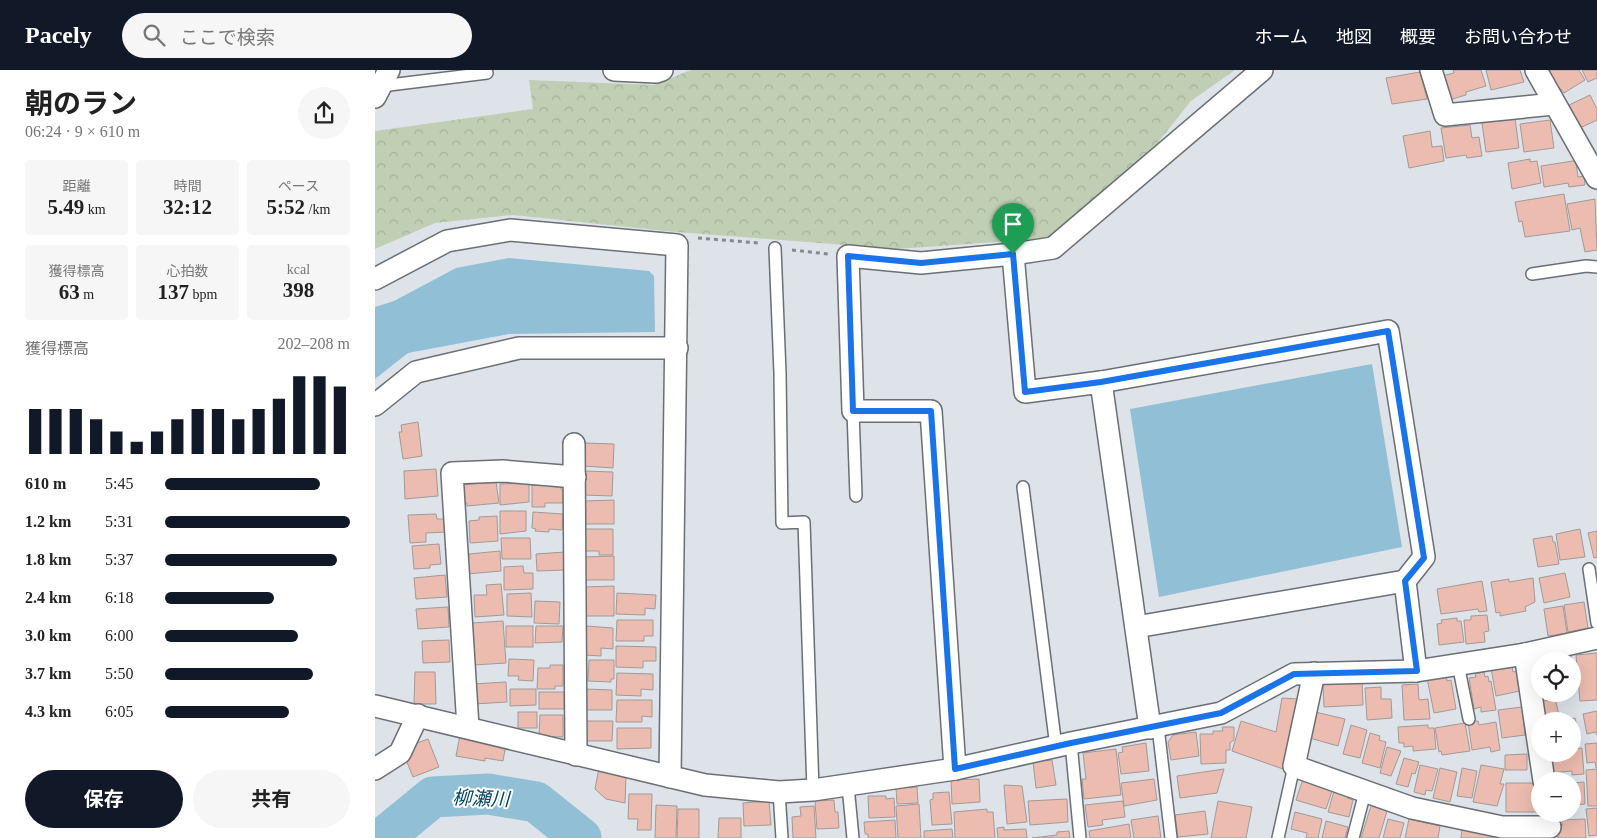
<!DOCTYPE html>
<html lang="ja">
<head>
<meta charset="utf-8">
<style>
	:root { --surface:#fff; --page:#f6f6f6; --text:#222; --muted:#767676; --accent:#111827 }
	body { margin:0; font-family:"Times New Roman","Noto Sans JP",serif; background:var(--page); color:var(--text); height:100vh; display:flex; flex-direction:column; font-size:19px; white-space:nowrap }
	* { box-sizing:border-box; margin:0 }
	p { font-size:16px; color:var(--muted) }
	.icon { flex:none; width:28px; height:28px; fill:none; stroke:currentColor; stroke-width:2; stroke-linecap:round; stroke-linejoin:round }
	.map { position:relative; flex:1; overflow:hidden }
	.details { display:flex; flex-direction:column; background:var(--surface); width:375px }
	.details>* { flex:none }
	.buttons { position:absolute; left:1156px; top:582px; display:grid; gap:10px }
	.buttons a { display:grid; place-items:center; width:50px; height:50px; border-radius:50%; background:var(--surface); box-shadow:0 5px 20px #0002; font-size:25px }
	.pin { position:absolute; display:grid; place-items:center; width:42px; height:42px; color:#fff; margin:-51px -21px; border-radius:50% 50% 50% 0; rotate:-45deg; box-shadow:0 0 5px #0007 }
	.pin .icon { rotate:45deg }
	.round { display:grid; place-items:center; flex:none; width:52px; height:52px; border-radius:26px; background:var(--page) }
	.headline { display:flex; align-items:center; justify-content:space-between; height:85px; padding:0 25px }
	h1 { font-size:28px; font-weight:700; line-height:38px }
	.metrics { display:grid; grid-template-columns:repeat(3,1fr); gap:8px; height:85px; padding:5px 25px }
	.metrics div { display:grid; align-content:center; border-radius:5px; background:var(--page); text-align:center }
	.metrics b { font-size:21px; font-weight:700 }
	.metrics small { font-size:14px; font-weight:400 }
	.metrics p { font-size:14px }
	.chart { height:140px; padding:10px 25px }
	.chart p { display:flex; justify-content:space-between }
	.chart svg { width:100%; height:90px; margin-top:5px; stroke:var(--accent); stroke-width:6 }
	.action { display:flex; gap:10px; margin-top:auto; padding:10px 25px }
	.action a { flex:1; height:58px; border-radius:30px; background:var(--accent); color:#fff; font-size:20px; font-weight:700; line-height:58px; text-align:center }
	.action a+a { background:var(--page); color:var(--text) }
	ul { padding:0 25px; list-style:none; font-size:16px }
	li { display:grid; grid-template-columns:80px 60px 1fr; align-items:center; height:38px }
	li i { height:12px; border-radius:6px; background:var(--accent) }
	header { display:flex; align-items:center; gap:30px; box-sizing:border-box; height:70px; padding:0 25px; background:var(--accent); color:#fff }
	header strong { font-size:24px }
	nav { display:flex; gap:28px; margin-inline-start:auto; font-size:18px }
	.search { width:350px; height:45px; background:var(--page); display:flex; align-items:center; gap:12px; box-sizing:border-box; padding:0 18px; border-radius:28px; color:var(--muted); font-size:19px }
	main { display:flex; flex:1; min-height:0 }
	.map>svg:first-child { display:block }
	.forest { fill:url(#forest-crowns) }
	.water { fill:#91c0d6 }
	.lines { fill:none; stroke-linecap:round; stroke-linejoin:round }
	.river { stroke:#91c0d6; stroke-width:41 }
	.building { fill:#ecbcb0; stroke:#a29a97 }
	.service-casing { stroke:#6a6f75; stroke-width:14 }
	.minor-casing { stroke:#6a6f75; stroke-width:24 }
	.path { stroke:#868a8e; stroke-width:3; stroke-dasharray:4 4; stroke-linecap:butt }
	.service { stroke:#fff; stroke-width:11 }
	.minor { stroke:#fff; stroke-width:21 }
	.route-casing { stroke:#fff; stroke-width:10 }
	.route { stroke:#1a73e8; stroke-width:6 }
	.labels { text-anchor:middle; stroke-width:4; stroke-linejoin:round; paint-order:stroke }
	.water-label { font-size:19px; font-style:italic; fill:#01445b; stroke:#fff }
</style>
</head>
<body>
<header>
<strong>Pacely</strong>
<div class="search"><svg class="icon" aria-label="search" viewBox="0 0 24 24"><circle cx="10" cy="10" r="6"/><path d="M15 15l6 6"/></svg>ここで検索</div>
<nav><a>ホーム</a><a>地図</a><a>概要</a><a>お問い合わせ</a></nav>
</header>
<main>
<section class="details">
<div class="headline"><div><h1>朝のラン</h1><p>06:24 · 9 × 610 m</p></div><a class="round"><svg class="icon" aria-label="share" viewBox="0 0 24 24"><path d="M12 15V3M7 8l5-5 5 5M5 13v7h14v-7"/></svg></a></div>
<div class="metrics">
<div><p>距離</p><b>5.49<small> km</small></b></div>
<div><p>時間</p><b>32:12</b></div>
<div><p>ペース</p><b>5:52<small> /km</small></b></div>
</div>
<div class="metrics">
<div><p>獲得標高</p><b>63<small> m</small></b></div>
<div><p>心拍数</p><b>137<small> bpm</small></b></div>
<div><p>kcal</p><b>398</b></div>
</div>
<div class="chart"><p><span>獲得標高</span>202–208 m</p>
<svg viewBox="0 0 160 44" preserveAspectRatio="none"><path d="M5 44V22M15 44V22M25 44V22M35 44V27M45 44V33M55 44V38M65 44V33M75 44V27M85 44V22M95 44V22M105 44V27M115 44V22M125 44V17M135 44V6M145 44V6M155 44V11"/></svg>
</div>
<ul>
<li><b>610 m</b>5:45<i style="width:84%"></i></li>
<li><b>1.2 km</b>5:31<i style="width:100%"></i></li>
<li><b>1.8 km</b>5:37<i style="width:93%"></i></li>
<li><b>2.4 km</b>6:18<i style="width:59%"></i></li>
<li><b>3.0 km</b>6:00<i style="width:72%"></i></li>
<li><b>3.7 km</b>5:50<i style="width:80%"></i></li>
<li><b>4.3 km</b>6:05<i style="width:67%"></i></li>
</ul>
<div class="action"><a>保存</a><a>共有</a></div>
</section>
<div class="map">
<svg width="1222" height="768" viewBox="0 0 1222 768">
	<defs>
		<pattern id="forest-crowns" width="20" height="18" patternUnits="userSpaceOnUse" patternTransform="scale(1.25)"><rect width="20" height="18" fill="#c0cfb4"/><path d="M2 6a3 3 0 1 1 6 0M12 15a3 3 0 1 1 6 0" fill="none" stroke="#a5b29b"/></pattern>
	</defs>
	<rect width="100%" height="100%" fill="#dde3e9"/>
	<path class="forest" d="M316 0H860L816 31 708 166 522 179 301 162 138 145 60 153 0 179V61L158 39 154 10 279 15Z"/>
	<g class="water">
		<path d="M134 188 274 201 279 206 280 262 134 264 33 283 0 309V237L19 231 81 198Z"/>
		<path d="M997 294 1027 477 784 527 755 339Z"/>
	</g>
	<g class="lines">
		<path class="river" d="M8 768 58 727 113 724 161 732 206 768"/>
	</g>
	<g class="building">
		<path d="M1078 0H1106L1111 16 1091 22V25L1074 30 1067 6 1079 3Z"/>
		<path d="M1111 0H1145L1149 12 1116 20Z"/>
		<path d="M1172 0H1204L1210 10 1189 23 1186 19 1183 20Z"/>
		<path d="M1207 0H1222V8L1213 12Z"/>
		<path d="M1045 2 1052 29 1017 34 1011 8Z"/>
		<path d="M1215 25 1222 39V50L1205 58 1194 35Z"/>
		<path d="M1140 48 1144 78 1111 82 1107 53Z"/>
		<path d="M1175 50 1179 78 1149 82 1145 54Z"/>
		<path d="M1095 55 1097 68 1104 67 1107 86 1092 88 1091 85 1071 88 1066 58Z"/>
		<path d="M1055 61 1057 77 1067 76 1069 91 1034 98 1028 66Z"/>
		<path d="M1155 89V92L1162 91 1166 113 1137 119 1133 93Z"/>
		<path d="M1198 91 1201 93 1203 107 1209 106 1210 115 1194 117 1193 113 1169 117 1166 96Z"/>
		<path d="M1189 124 1195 161 1150 167 1147 151 1144 152 1140 132Z"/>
		<path d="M1220 129 1222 180 1210 182 1205 158 1197 160 1192 134Z"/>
		<path d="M43 352 47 386 28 389 24 362H27L26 355Z"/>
		<path d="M210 373 239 374 238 398 209 396Z"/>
		<path d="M61 399 63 426 30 429 29 401Z"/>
		<path d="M209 401 238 402 237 426 208 425Z"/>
		<path d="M121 412 124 433 92 436V433H85L87 415Z"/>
		<path d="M154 413V432L125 435V414Z"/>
		<path d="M157 415 184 416 188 421V433H170V437H157Z"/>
		<path d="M239 430V454H210V431Z"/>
		<path d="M125 441H151V461L125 464Z"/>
		<path d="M158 442 188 444 187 460 174 459V462L160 461 161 459 157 458Z"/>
		<path d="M61 444 62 449H71L72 462 51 463V472L35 473 33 445Z"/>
		<path d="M122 446 123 471 95 473 94 451 104 450V447Z"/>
		<path d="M210 459H238V485H224V481H210Z"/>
		<path d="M1205 459 1210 487 1185 490 1181 464Z"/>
		<path d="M1222 461V487L1219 488 1213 463Z"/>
		<path d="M1177 466 1178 472H1180L1184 494 1163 497 1158 469Z"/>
		<path d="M126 468H155L156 489H127Z"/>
		<path d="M64 474 66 494 55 495V498L39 499 37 476Z"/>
		<path d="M125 481 126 501 92 504 91 489H94V484Z"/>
		<path d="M190 482 192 500 162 501 161 484Z"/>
		<path d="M239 486V510H209V487Z"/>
		<path d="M148 496 149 503H158V519L129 520V497Z"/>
		<path d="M1190 503 1195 527 1169 533 1164 508Z"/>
		<path d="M70 505 72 527 41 529 39 508Z"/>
		<path d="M1158 508 1160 532 1150 537 1151 541 1125 546V542L1121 543 1116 512 1134 509V512Z"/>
		<path d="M1107 511 1112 541 1104 542 1103 539 1066 544 1062 519Z"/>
		<path d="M126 514 129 545 100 547 99 525H112L111 515Z"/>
		<path d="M239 516V546H210L209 517Z"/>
		<path d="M156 523 157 547 132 546V524Z"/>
		<path d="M242 523 281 525 280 539 270 538V545L241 544Z"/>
		<path d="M160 531 185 532 184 554 159 553Z"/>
		<path d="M1209 532 1213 558 1193 562 1189 535Z"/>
		<path d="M1188 536 1192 563 1173 566 1169 539Z"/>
		<path d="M73 537 74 557 43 559 41 539Z"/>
		<path d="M1112 545 1114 561 1109 562 1110 572 1091 574 1089 550H1096V546Z"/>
		<path d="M1082 548V551H1086L1089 572 1064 575 1062 554 1067 553 1066 550Z"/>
		<path d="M242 550H278V566H269V571H241Z"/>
		<path d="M128 551 131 593 99 595 97 553Z"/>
		<rect x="131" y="556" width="27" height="21"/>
		<path d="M161 556H188L187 572 160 573Z"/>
		<path d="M211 556 238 558V579L226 578V586L209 585Z"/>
		<path d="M74 570 75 592 48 593 47 571Z"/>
		<path d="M241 576 281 577V591H268V598L241 597Z"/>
		<path d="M1222 583V630L1205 631 1201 585Z"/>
		<path d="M1196 586 1197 591H1168Z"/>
		<path d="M134 589 159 590 158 611 143 610 144 606H133Z"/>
		<path d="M214 590H239V609H236V612L213 611Z"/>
		<path d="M175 595H188V616H180V619H162L163 598H175Z"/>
		<path d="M1137 596 1138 602 1142 601 1145 621 1121 626 1116 598Z"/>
		<path d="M40 602H60L61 634H39Z"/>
		<path d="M1109 602 1110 607 1113 606 1114 612 1116 611 1121 640 1106 642V637L1099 639 1094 608 1101 607 1100 604Z"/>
		<path d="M242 603 278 604V620L266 619V626L241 625Z"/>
		<path d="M1071 604 1072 611 1076 610 1081 639 1059 643 1052 608Z"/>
		<path d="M987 610 988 635 949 637 948 612Z"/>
		<path d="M131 612 132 632 99 634 98 614Z"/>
		<path d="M1043 614 1044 630 1053 629 1055 649 1029 650 1027 615Z"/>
		<path d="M1006 617V629H1016L1017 648 992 650 990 618Z"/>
		<path d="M135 619H161V635L135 636Z"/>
		<path d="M210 619 237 620V640H210Z"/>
		<rect x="164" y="622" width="25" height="17"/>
		<path d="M907 628 923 629 908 699 857 681 866 651 901 662Z"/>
		<path d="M1180 628 1184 645 1169 649 1165 632Z"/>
		<path d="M242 630H277V647L267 646V652H241Z"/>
		<path d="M1147 637 1150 665 1127 668 1123 640Z"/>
		<path d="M936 641 970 649 963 676 931 667Z"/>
		<path d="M1222 641V665L1220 662 1212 664 1208 644Z"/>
		<rect x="143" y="642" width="19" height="16"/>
		<path d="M165 645H188V667L164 666Z"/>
		<path d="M1200 648 1205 668 1198 670V651H1188Z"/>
		<path d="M209 651H238L237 671H208Z"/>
		<path d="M1103 651 1104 655 1121 652 1125 680 1116 682 1115 677 1097 680 1093 652Z"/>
		<path d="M1090 653 1095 681 1067 685 1066 681 1064 682 1060 658Z"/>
		<path d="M976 655 992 660 985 688 968 684Z"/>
		<path d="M1053 655V658H1059L1061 679 1038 681V676L1029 677V673H1024L1023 657Z"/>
		<path d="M847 657H859V670L855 673V680H851V693L826 694 825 664H838V661H848Z"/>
		<path d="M242 658H276V678L242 679Z"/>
		<path d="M821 662 824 686 796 690 793 672 798 665Z"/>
		<path d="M995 663 1005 666 1004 670 1011 672 1005 698 987 693Z"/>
		<path d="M85 665 131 674 128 691 110 688V691L81 686Z"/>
		<path d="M53 669 64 697 38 707 30 687 42 673Z"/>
		<path d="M771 673 774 701 746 704 743 683 748 682 747 677Z"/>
		<path d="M1222 673V698H1221L1220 692 1212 693 1210 674Z"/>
		<path d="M1012 677 1026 681 1016 706 1005 703Z"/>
		<path d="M1207 678 1209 704 1197 705V701L1175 703 1171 684H1198V679Z"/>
		<path d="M741 679 746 725 709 729 707 709H711L708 683Z"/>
		<path d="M1152 684V700H1130V685Z"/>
		<path d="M1029 688 1044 692 1040 704 1037 703 1033 717 1021 714Z"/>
		<path d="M677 690 681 715 661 718 658 692Z"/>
		<path d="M1045 695 1063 699 1057 721 1051 720 1050 725 1039 722Z"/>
		<path d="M1106 695 1129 699 1125 714H1129L1122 736 1098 732Z"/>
		<path d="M224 698 251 705 250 733 231 729 220 719Z"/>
		<path d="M1065 698 1082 702 1075 732 1058 728Z"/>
		<path d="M1087 698 1102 701 1097 728 1082 726Z"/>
		<path d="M849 699 842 723 805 728 802 706Z"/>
		<path d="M1222 699V736H1213L1211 700Z"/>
		<path d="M604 709 605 732 577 734 576 710Z"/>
		<path d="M779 709 782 730 749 736 746 713Z"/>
		<path d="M928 709 958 718 951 739 921 730Z"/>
		<path d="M1209 712 1210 734 1198 735V713Z"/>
		<path d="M1131 713H1160V722H1162V742H1131Z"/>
		<path d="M629 715 647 716 652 752 632 754Z"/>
		<path d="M542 717 543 733 522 734 521 718Z"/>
		<path d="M959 721 973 725 972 728 978 730 974 747 953 742Z"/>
		<path d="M574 722 577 754 557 755 555 730 558 729V723Z"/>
		<path d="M254 724H277L276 760H262L263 749H253Z"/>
		<path d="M493 726H511V729L519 728 520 747 494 748Z"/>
		<path d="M692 729 693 752 655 755 653 731Z"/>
		<path d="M459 730 460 742H463L464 758 442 759 440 731Z"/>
		<path d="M394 731 396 755 369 756 368 733Z"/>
		<path d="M748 731 750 747 727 750 728 755 713 757 710 735Z"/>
		<path d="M843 731 877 737 871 768H836Z"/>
		<path d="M544 734 546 768H523L521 736Z"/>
		<path d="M281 735 302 736 301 768H280Z"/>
		<path d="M439 736 441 768H418L417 747 426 746 425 737Z"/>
		<path d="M996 736 1012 741 1004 768H986Z"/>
		<path d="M1222 738V765L1214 766 1211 739Z"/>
		<path d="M303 739H324V768H302Z"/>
		<path d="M612 739V742H618L620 768H580L579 742Z"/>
		<path d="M830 741 833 764 803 767 800 745Z"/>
		<path d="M920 742 947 749 943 768H931L932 763 916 759Z"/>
		<path d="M783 746 786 768H759L756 750Z"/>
		<path d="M344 748H366V768H343Z"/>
		<path d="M1013 749 1029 753 1025 768H1008Z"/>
		<path d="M1034 749 1065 756 1063 768H1030Z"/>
		<path d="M1210 749 1211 768H1183L1182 756H1187V750Z"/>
		<path d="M520 750 521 768H493V764H490L489 752Z"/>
		<path d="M951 751 973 757 970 768H947Z"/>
		<path d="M754 754 756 768H715L714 761Z"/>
		<path d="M629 757V760L651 759 652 768H623L622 758Z"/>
		<path d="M577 759 578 768H549V761Z"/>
		<path d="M1087 759 1135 764 1134 768H1086Z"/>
		<path d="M694 761 695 768H657L682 765V762Z"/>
	</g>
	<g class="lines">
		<defs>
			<g id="service">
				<path d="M6 16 112 3"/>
				<path d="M400 178 405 303 407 453 429 452 438 720"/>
				<path d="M1157 204 1211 196 1222 197"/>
				<path d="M478 341 481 426"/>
				<path d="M648 417 681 677"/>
				<path d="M1214 499 1222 553"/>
				<path d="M1083 594 1094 649"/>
				<path d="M783 657 796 768"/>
				<path d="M696 673 705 768"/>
				<path d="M473 716 478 768"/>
				<path d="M404 722 407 768"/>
				<path d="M903 768 919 696"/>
				<path d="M978 768 990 722"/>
			</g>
			<g id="minor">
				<path d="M239 0 281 2 287 0"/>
				<path d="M1056 0 1070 45 1179 34"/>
				<path d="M1161 0 1222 108"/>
				<path d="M0 27 14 0"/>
				<path d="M638 184 650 322 726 312 775 658"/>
				<path d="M0 209 72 171 135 160 302 175 295 707"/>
				<path d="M726 312 1013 261 1049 487 1030 511 761 557"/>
				<path d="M0 335 41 302 144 278H302"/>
				<path d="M199 374 201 685"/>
				<path d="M1030 511 1041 601"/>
				<path d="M1150 584 1169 711"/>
				<path d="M939 603 919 696 1037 738 1127 757H1175"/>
				<path d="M0 636 330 715 404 722 438 720 580 699 696 673 846 643 919 604 1041 601 1150 584 1222 568"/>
				<path d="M93 657 77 403 128 401 200 407"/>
				<path d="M0 699 25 683 43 645"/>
				<path d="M580 699 556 341H478L473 186 546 193 638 184 678 178 887 0"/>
			</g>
		</defs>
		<use href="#service" class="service-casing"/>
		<use href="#minor" class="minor-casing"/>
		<g class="path">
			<path d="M323 168 384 173"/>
			<path d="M417 180 453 184"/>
		</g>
		<use href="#service" class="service"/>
		<use href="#minor" class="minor"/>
	</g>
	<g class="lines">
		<defs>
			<path id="route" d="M638 184 650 322 726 312 1013 261 1049 488 1030 511 1042 601 919 604 846 643 696 673 580 699 556 341H478L473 186 546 193Z"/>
		</defs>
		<use href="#route" class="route-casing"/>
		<use href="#route" class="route"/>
	</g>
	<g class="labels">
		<g class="water-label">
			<text transform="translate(106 728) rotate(2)" y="7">柳瀬川</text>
		</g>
	</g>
</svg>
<div class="buttons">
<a><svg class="icon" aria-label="locate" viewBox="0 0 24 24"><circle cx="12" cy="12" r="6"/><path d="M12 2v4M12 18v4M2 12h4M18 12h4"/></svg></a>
<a>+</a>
<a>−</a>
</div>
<div class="pin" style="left:638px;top:184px;background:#1e9e55"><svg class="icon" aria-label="arrive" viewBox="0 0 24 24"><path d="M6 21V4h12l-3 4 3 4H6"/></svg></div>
</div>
</main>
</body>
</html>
